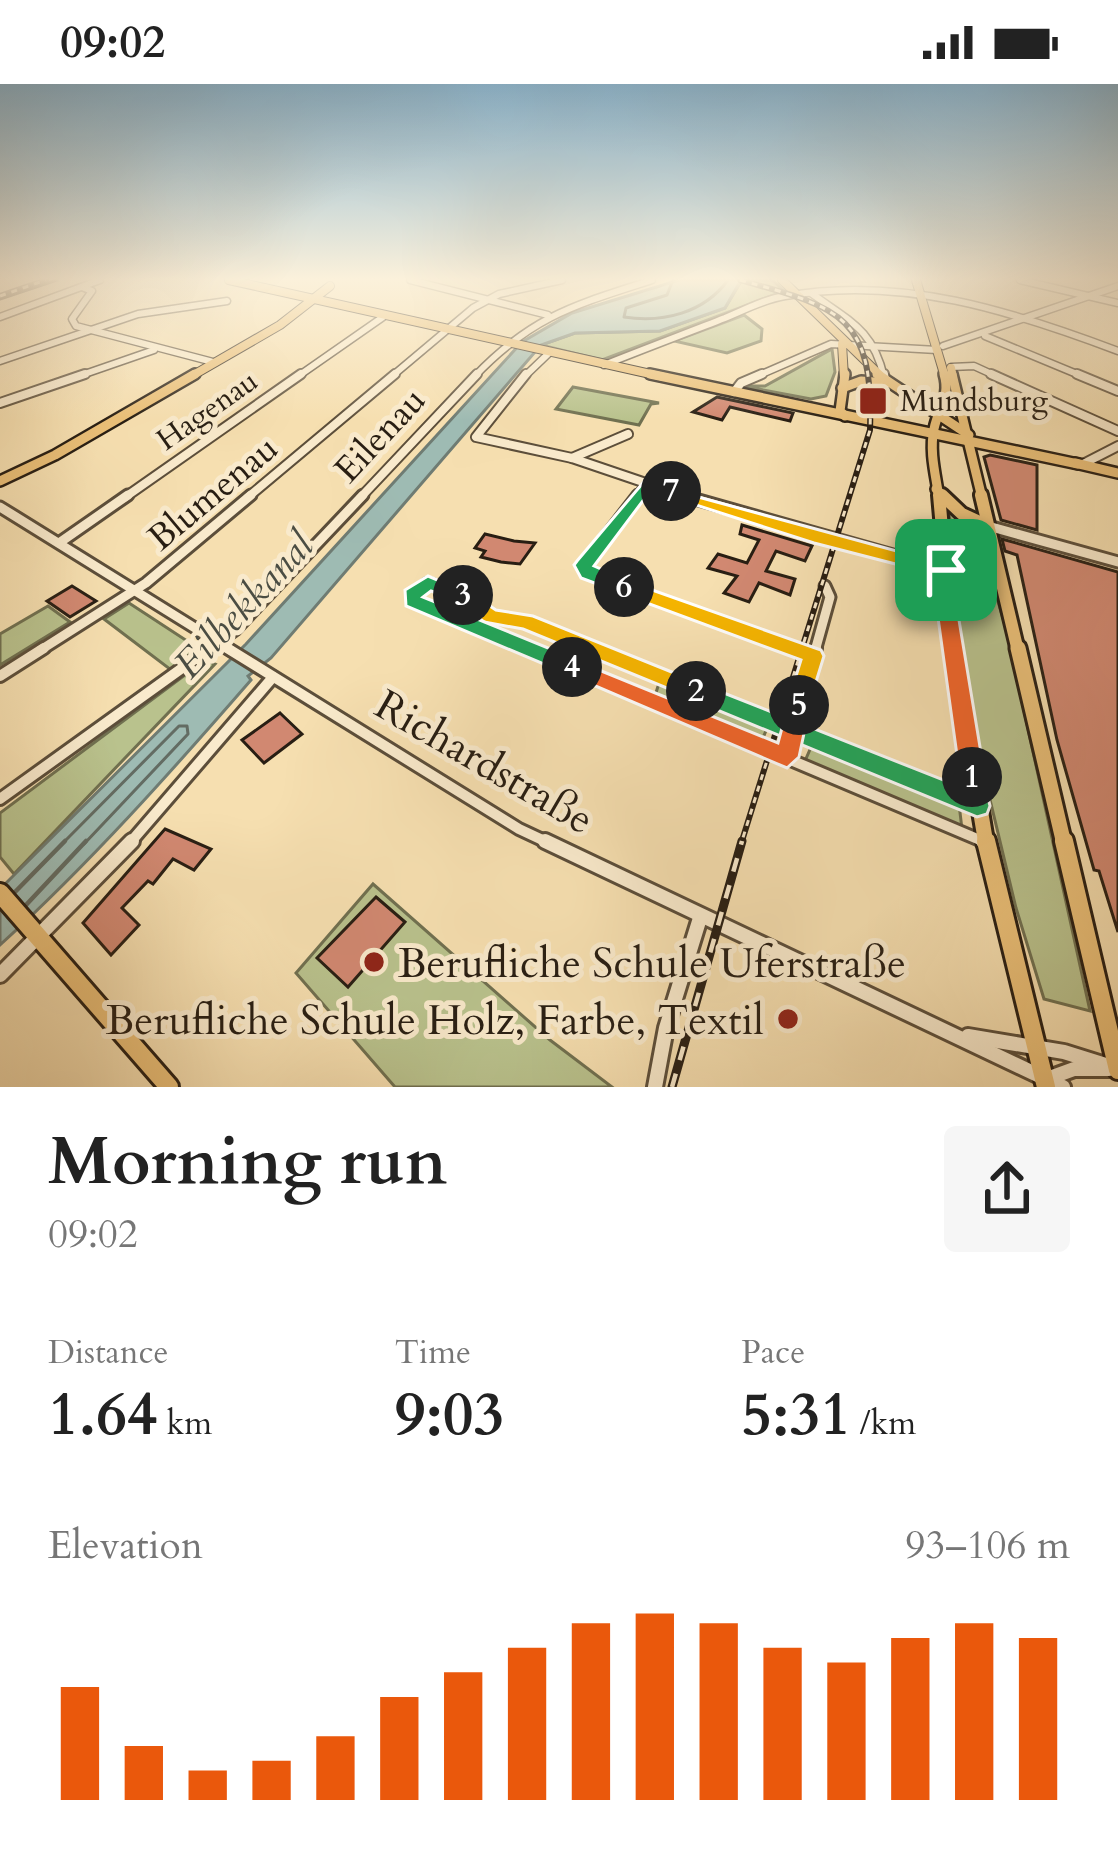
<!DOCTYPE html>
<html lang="en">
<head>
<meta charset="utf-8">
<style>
	:root { --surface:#fff; --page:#f6f6f6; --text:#222; --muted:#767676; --accent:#ea580c }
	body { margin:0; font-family:Cardo,serif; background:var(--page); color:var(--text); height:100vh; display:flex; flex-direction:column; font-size:45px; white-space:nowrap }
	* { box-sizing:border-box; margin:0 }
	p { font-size:39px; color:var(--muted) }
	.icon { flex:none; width:66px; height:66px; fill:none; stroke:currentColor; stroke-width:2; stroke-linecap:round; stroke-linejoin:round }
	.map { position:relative; height:1003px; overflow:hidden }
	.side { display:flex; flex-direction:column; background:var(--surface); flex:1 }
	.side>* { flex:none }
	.pin { position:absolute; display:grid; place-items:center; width:102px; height:102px; color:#fff; margin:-51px; border-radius:24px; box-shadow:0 6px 18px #0006 }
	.km { position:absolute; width:60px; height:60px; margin:-30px; border-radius:50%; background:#222; color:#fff; font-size:33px; line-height:60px; text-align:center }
	.round { display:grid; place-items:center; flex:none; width:126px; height:126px; border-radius:12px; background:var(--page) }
	.overview { display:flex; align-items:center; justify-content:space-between; height:204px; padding:0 48px }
	h1 { font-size:66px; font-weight:700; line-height:90px }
	.figures { display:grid; grid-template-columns:repeat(3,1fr); gap:18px; height:204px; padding:12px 48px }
	.figures div { display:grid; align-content:center }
	.figures b { font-size:60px; font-weight:700 }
	.figures small { font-size:33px; font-weight:400 }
	.figures p { font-size:33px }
	.chart { height:336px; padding:24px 48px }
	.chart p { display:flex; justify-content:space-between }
	.chart svg { width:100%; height:216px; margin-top:12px; stroke:var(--accent); stroke-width:6 }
	.status { display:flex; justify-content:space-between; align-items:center; height:84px; padding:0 60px; background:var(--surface); direction:ltr }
	.status svg { height:33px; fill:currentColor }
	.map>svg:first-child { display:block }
	.green { fill:#b9c28d; stroke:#707050; stroke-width:3 }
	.water { fill:#9ebbb3; stroke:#6f7c73; stroke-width:3 }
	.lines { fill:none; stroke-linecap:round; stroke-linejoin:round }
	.shore-far1 { stroke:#636c63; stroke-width:3 }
	.shore { stroke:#636c63; stroke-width:4.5 }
	.building { fill:#d18871; stroke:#281e13; stroke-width:3 }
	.minor-far4-casing { stroke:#5c4e3a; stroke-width:9 }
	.minor-far3-casing { stroke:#5c4e3a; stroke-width:12 }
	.minor-far2-casing { stroke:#5c4e3a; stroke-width:15 }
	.minor-far1-casing { stroke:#5c4e3a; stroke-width:16 }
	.minor-casing { stroke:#5c4e3a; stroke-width:20 }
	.major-far4-casing { stroke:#281e13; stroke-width:10 }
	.major-far3-casing { stroke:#281e13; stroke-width:14 }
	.major-far2-casing { stroke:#281e13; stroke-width:18 }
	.major-far1-casing { stroke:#281e13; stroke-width:21 }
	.major-casing { stroke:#281e13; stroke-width:24 }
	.minor-far4 { stroke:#f9eacc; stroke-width:6 }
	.minor-far3 { stroke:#f9eacc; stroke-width:8 }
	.minor-far2 { stroke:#f9eacc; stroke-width:9 }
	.minor-far1 { stroke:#f9eacc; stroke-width:10 }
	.minor { stroke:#f9eacc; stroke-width:14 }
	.major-far4 { stroke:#ebc078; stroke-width:8 }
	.major-far3 { stroke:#ebc078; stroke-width:9 }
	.major-far2 { stroke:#ebc078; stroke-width:12 }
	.major-far1 { stroke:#ebc078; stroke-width:15 }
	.major { stroke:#ebc078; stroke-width:18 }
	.tram { stroke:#281e13; stroke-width:3 }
	.rail-far1-casing { stroke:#281e13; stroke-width:6 }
	.rail-casing { stroke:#281e13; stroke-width:9 }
	.rail-far1 { stroke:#f9eacc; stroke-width:3; stroke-dasharray:6; stroke-linecap:butt }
	.rail { stroke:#f9eacc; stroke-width:4.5; stroke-dasharray:14; stroke-linecap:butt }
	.split-1 { fill:#f0652b; stroke:#fff; stroke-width:3 }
	.split-2 { fill:#22a559; stroke:#fff; stroke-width:3 }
	.split-3 { fill:#f5b400; stroke:#fff; stroke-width:3 }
	.split-4 { fill:#22a559; stroke:#fff; stroke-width:3 }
	.split-5 { fill:#f0652b; stroke:#fff; stroke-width:3 }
	.split-6 { fill:#f5b400; stroke:#fff; stroke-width:3 }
	.split-7 { fill:#22a559; stroke:#fff; stroke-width:3 }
	.split-8 { fill:#f5b400; stroke:#fff; stroke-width:3 }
	.poi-dot { fill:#8f2418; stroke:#f9eacc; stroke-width:4.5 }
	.labels { text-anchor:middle; stroke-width:10; stroke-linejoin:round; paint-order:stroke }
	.far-poi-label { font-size:30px; fill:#281e13; stroke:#f9eacc; text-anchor:start }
	.far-street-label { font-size:30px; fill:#281e13; stroke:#f9eacc }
	.street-label { font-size:36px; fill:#281e13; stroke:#f9eacc }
	.water-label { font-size:39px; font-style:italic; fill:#4b4d43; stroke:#f9eacc }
	.near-street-label { font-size:42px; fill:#281e13; stroke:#f9eacc }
	.near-poi-label { font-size:42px; fill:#281e13; stroke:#f9eacc; text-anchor:start }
</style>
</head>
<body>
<div class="status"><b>09:02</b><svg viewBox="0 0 49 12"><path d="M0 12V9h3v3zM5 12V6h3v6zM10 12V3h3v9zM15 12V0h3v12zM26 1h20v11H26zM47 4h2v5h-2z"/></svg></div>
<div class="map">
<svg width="1118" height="1003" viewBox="0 0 1118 1003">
	<rect width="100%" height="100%" fill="#f6dfb0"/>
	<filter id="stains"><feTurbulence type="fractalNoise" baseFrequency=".00167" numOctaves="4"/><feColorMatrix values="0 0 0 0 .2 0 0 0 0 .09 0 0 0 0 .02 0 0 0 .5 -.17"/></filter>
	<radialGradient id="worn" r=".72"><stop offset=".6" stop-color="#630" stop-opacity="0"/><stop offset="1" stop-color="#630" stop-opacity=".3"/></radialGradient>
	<g class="green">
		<path d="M742 196H772L784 207 602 276 541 261 575 249 660 247 725 224Z"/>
		<path d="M744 231 762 245 761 257 727 269 674 257Z"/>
		<path d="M832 265 835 288 826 312 811 315 742 302H765Z"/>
		<path d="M573 303 659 319 651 320 639 341 556 325Z"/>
		<path d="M947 424 976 441 1006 545 1090 927 1044 915 1016 824 975 653 954 511 956 458Z"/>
		<path d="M129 519 204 568 175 589 104 535Z"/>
		<path d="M48 522 70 538 0 581V550Z"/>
		<path d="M205 576 215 580 14 790 0 773V729Z"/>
		<path d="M660 596 769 639 761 659 654 615Z"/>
		<path d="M812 661 959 720 962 745 805 677Z"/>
		<path d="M373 800 550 956 612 1003H395L296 889Z"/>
	</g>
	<path class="water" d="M679 196H741L725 224 660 247 575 249 541 261 271 574 248 592 251 596C171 688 90 779 0 861V805L246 560 522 258 572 229Z"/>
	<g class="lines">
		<g class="shore-far1">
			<path d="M673 196 667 211 626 224 624 233C663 239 704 229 728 196"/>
			<path d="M62 760 179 642H187L188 650 84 760"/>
		</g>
		<g class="shore">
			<path d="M15 808 65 757"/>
			<path d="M26 821 86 757"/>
		</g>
	</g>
	<g class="building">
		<path d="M717 313 793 329 790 337 730 323 722 336 693 328Z"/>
		<path d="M990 371 1037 381V446L1001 436 984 373Z"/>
		<path d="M742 441 812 462 805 477 776 467 766 487 795 495 790 511 759 499 749 518 724 509 737 492 708 484 718 470 747 479 759 456 740 450Z"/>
		<path d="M485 450 514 457 535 459 520 480 501 478 481 473 485 467 475 464Z"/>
		<path d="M1002 455 1118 488V848L1099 787 1094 786 1057 656 1017 471 1005 467Z"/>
		<path d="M72 502 96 517 70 533 47 517Z"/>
		<path d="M280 629 302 650 264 679 242 656Z"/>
		<path d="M165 745 211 765 194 786 173 775 153 800 148 797 122 824 139 841 111 871 83 839Z"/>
		<path d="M376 813 405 838 348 903 317 874Z"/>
	</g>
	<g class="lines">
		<defs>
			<g id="minor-far4">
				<path d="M410 196 548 231"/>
				<path d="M1020 196 1118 219"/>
				<path d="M82 203 92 207 72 235 76 242 213 278"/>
				<path d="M811 209C849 237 873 245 884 293"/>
				<path d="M0 233 100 196"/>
				<path d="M985 252 1084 293"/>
				<path d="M943 262 1118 202"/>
				<path d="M0 277 138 230 227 217"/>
				<path d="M604 281C644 265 684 250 725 234 744 226 765 215 785 212 901 191 1012 227 1118 267"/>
				<path d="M951 283 974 282 998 293"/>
				<path d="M76 293 154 266"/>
				<path d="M297 293 383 233"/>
				<path d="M391 293 473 224 499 210 562 196"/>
				<path d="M474 293C532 232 575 221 652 196"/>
				<path d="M524 293 549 269"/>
				<path d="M755 293 831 260 937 266"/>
			</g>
			<g id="minor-far3">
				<path d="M526 290 476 353 572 374 690 414"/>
				<path d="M884 290 885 296"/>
				<path d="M991 290 1118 347"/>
				<path d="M1077 290 1118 307"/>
				<path d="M734 308 741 299 762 290"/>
				<path d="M0 319 85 290"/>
				<path d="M572 374 628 350"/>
				<path d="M1083 380 1118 362"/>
				<path d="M124 414 301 290"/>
				<path d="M247 414 395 290"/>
				<path d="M360 414 477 290"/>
				<path d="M636 414 647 399"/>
			</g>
			<g id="minor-far2">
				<path d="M638 411 584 481 587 489 799 567"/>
				<path d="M681 411 946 486"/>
				<path d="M0 423 232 567"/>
				<path d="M988 442 1118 478"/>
				<path d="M59 459 128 411"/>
				<path d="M39 567 146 499 251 411"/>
				<path d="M206 567 235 546 363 411"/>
				<path d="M533 567 413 516 412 511 428 499 474 515 491 533 526 538 597 567"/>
				<path d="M815 567 830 513 825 502"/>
			</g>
			<g id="minor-far1">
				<path d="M227 564 519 745 551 760"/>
				<path d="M526 564 987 759"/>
				<path d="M590 564 978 722"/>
				<path d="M791 564 813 572"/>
				<path d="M0 592 44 564"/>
				<path d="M786 673 816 564"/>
				<path d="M0 715 210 564"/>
				<path d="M129 760 273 593"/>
			</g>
			<g id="minor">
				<path d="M545 757 1063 1003"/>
				<path d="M983 757 987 759"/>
				<path d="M0 891 132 757"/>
				<path d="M968 952 1064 968 1115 984"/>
				<path d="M1044 996 1074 985H1109"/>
				<path d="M655 1003 666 944 700 834"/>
			</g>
			<g id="major-far4">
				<path d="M229 196 664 293"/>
				<path d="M782 196 882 293"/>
				<path d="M916 196 945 293"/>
				<path d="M842 260 844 293"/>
				<path d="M951 284 953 293"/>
				<path d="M190 293 280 241 330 202"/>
			</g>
			<g id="major-far3">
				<path d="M650 290 1078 380"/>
				<path d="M845 290 840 327 845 332"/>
				<path d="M877 290 969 351"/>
				<path d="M952 290 982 414"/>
				<path d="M842 304 861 297 887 299"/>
				<path d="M1075 379 1118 389"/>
				<path d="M0 397 55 371 195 290"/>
				<path d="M936 405 945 414"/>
				<path d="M939 414C936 392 929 368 934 345 938 324 951 313 944 290"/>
			</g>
			<g id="major-far2">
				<path d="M939 411 953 567"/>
				<path d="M942 411 962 430 988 442"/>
				<path d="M981 411 1018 567"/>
			</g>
			<g id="major-far1">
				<path d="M953 564 986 760"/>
				<path d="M1018 564 1064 760"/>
			</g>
			<g id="major">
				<path d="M986 757 1046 1003"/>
				<path d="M1064 757 1118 986"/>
				<path d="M0 809 169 1003"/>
			</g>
		</defs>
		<use href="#minor-far4" class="minor-far4-casing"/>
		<use href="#minor-far3" class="minor-far3-casing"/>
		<use href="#minor-far2" class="minor-far2-casing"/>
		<use href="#minor-far1" class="minor-far1-casing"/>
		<use href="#minor" class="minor-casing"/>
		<use href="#major-far4" class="major-far4-casing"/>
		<use href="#major-far3" class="major-far3-casing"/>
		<use href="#major-far2" class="major-far2-casing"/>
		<use href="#major-far1" class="major-far1-casing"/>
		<use href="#major" class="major-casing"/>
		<use href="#minor-far4" class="minor-far4"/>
		<use href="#minor-far3" class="minor-far3"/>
		<use href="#minor-far2" class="minor-far2"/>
		<use href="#minor-far1" class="minor-far1"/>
		<use href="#minor" class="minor"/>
		<use href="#major-far4" class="major-far4"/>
		<use href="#major-far3" class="major-far3"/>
		<use href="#major-far2" class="major-far2"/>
		<use href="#major-far1" class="major-far1"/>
		<use href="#major" class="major"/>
		<path class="tram" d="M0 215 57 196"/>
		<defs>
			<g id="rail-far1">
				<path d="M740 196C841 224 874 232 870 346L741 760"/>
				<path d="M0 212 46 196"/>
			</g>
			<path id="rail" d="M672 1003 742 757"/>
		</defs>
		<use href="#rail-far1" class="rail-far1-casing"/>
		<use href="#rail" class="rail-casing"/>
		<use href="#rail-far1" class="rail-far1"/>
		<use href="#rail" class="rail"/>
	</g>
	<linearGradient id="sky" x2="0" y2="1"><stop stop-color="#8ab7d3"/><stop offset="0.58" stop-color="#fbf1db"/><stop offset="1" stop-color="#fbf1db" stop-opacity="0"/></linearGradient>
	<rect width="1118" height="336" fill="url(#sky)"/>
	<path class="split-1" d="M946 480 955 486V512L985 693 972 704 960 693 935 512 936 486Z"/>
	<path class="split-2" d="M696 598 961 703 963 685H981L990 722 987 730 977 733 688 614V601Z"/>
	<path class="split-3" d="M463 504 496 526 533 532 704 601 707 607 696 616 523 545 484 538 456 516V506Z"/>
	<path class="split-4" d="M428 492 473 511 463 518 431 507 423 513 580 577V589H565L406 522 405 506Z"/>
	<path class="split-5" d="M572 575 778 659 790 614H807L810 621 799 673 787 684 565 589 561 583Z"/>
	<path class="split-6" d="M624 496 821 566 824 572 807 627H790L787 621 801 576 617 508V498Z"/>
	<path class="split-7" d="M647 394 680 407 671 412 651 406 594 482 630 498V508L624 510 581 494 574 481 577 477Z"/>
	<path class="split-8" d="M665 404 952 482 955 486 946 493 814 459 665 411Z"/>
	<g class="poi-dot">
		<rect x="858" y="302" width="30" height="30" rx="6"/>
		<circle cx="374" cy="878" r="12"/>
		<circle cx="788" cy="935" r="12"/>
	</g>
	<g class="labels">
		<g class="far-poi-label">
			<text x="900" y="327">Mundsburg</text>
		</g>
		<g class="far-street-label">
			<text transform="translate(207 326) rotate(-35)" y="10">Hagenau</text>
		</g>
		<g class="street-label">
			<text transform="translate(379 350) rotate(-47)" y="13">Eilenau</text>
			<text transform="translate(212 408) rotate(-40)" y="13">Blumenau</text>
		</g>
		<g class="water-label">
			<text transform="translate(243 520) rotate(-47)" y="14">Eilbekkanal</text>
		</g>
		<g class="near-street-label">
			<text transform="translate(485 677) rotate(30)" y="15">Richardstraße</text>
		</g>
		<g class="near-poi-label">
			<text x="398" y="893">Berufliche Schule Uferstraße</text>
			<text x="764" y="950" text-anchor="end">Berufliche Schule Holz, Farbe, Textil</text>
		</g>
	</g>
	<rect width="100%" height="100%" filter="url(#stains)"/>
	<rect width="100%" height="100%" fill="url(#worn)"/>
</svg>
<div class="pin" style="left:946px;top:486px;background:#1e9e55"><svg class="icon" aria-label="arrive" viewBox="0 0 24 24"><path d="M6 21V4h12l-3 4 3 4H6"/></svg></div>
<b class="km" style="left:972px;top:693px">1</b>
<b class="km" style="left:696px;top:607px">2</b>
<b class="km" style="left:463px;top:511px">3</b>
<b class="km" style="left:572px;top:583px">4</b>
<b class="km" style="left:799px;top:621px">5</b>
<b class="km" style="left:624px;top:503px">6</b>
<b class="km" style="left:671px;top:407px">7</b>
</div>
<section class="side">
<div class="overview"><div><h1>Morning run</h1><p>09:02</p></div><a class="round"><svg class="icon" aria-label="share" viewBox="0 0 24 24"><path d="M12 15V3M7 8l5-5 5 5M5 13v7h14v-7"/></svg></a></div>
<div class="figures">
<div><p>Distance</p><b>1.64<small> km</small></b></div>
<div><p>Time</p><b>9:03</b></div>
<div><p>Pace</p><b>5:31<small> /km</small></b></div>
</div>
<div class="chart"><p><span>Elevation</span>93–106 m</p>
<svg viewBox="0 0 160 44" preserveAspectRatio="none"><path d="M5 44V21M15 44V33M25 44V38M35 44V36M45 44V31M55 44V23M65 44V18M75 44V13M85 44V8M95 44V6M105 44V8M115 44V13M125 44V16M135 44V11M145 44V8M155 44V11"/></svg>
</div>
</section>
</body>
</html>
